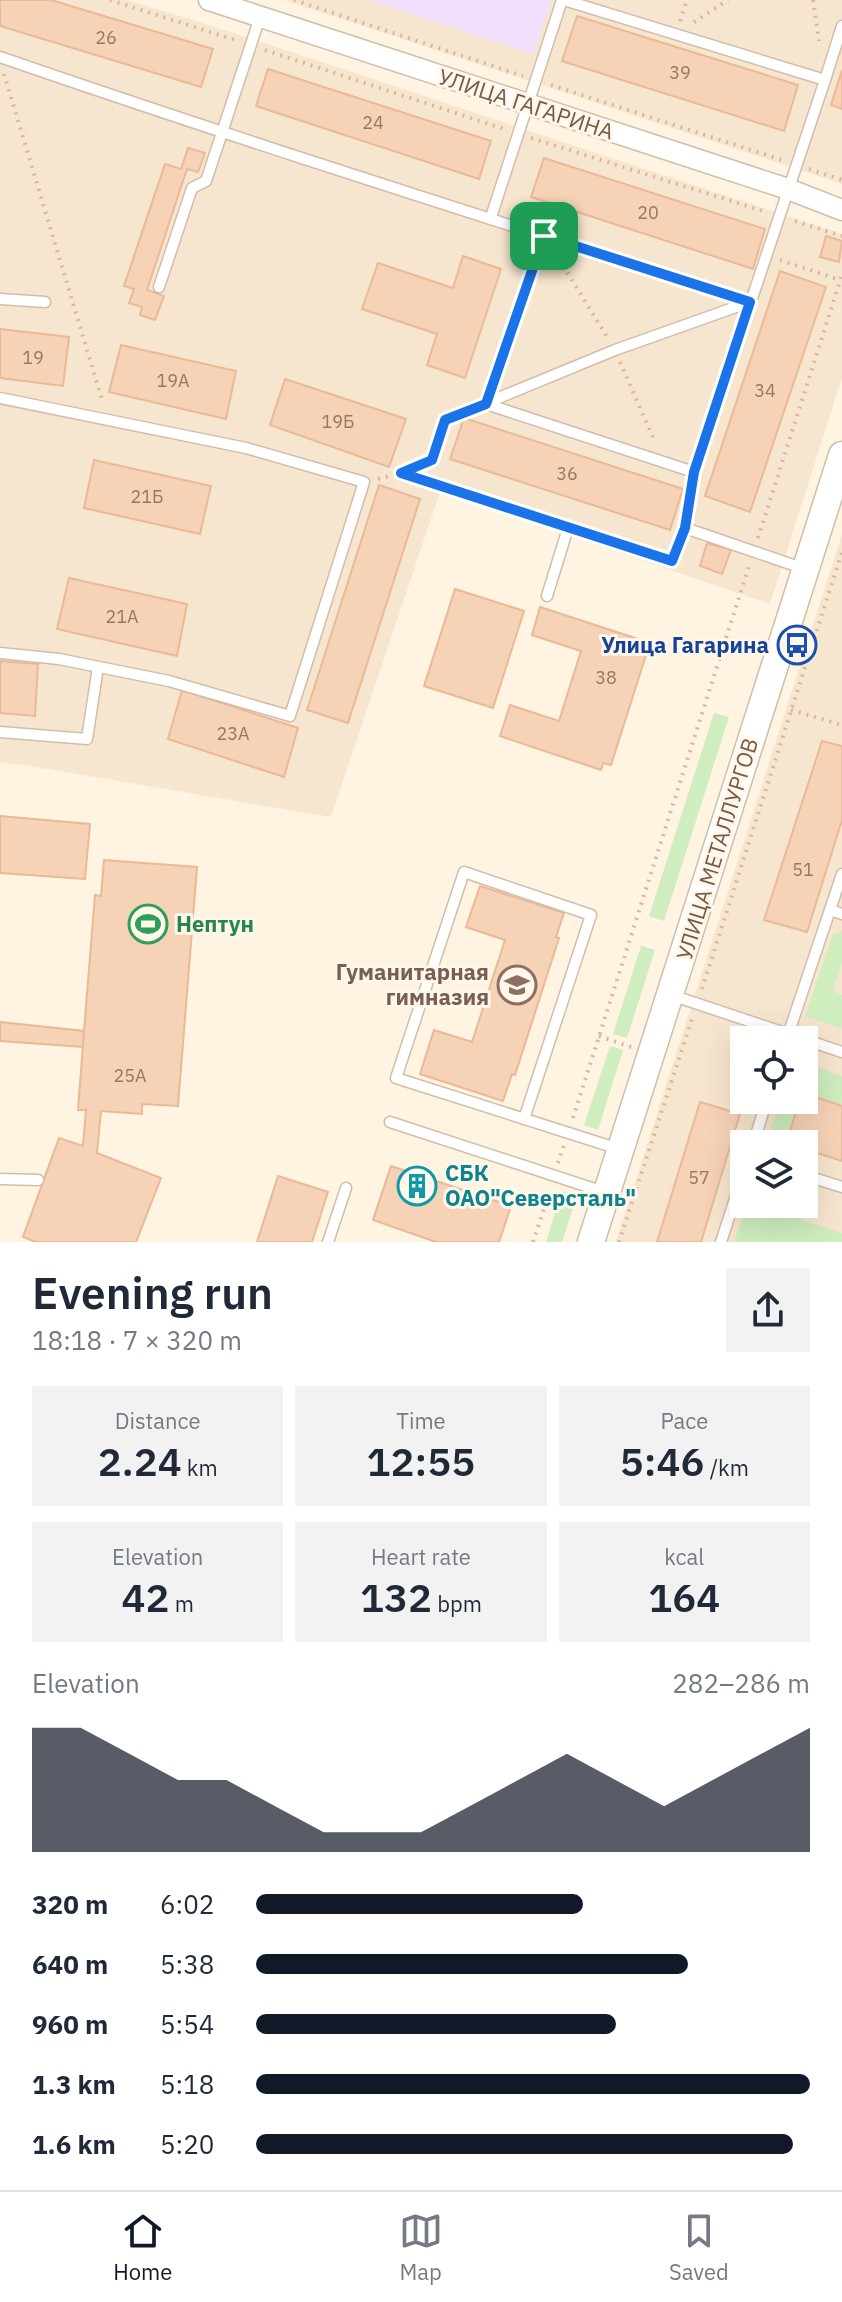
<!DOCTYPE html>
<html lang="en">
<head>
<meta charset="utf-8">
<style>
	:root { --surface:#fff; --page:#f2f2f3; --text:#1f2937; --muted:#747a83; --line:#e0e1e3; --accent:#111827 }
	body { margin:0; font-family:"IBM Plex Sans",sans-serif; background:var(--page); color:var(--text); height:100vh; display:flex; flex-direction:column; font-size:30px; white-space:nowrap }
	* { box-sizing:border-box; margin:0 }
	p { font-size:26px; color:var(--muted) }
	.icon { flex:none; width:44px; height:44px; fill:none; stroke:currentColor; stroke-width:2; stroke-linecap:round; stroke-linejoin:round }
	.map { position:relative; height:1242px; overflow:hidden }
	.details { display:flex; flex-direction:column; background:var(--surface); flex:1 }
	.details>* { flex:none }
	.tools { position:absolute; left:730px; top:1026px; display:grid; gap:16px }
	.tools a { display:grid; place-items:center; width:88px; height:88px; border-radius:0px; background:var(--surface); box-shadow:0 8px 32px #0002; font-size:40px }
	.pin { position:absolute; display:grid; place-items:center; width:68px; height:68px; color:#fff; margin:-34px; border-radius:16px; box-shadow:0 4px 12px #0006 }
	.round { display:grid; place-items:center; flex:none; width:84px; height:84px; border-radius:0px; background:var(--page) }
	.summary { display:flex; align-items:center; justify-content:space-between; height:136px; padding:0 32px }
	h1 { font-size:44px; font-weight:600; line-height:60px }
	.figures { display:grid; grid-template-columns:repeat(3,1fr); gap:12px; height:136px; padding:8px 32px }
	.figures div { display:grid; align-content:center; border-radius:0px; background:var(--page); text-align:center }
	.figures b { font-size:40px; font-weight:600 }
	.figures small { font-size:22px; font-weight:400 }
	.figures p { font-size:22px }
	.chart { height:224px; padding:16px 32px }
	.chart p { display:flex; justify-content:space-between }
	.chart svg { width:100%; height:144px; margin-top:8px; fill:var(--accent); opacity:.7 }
	ul { padding:0 32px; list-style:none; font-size:26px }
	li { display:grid; grid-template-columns:128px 96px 1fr; align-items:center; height:60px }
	li i { height:20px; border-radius:10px; background:var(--accent) }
	.tab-bar { display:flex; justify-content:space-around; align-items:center; height:112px; border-top:2px solid var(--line); background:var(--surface); font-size:22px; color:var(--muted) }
	.tab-bar a { display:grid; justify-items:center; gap:4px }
	.tab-bar .active { color:var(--accent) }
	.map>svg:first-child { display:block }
	.residential { fill:#f7e6cf; fill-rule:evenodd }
	.education { fill:#f1defa }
	.green { fill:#cfedbe }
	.building { fill:#f6d2b6; stroke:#eab995; stroke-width:2 }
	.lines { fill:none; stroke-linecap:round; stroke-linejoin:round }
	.service-casing { stroke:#d2bda9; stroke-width:13 }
	.minor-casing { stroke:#d2bda9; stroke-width:23 }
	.tertiary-casing { stroke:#d2bda9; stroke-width:29 }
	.path { stroke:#dbb599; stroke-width:4; stroke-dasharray:2 6; stroke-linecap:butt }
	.service { stroke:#fff; stroke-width:10 }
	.minor { stroke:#fff; stroke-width:20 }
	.tertiary { stroke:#fff; stroke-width:26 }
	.route-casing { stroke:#fff; stroke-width:16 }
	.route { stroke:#1a73e8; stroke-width:10 }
	.labels { text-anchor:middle; stroke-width:6; stroke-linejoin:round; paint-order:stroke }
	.number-label { font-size:18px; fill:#987761 }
	.street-label { font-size:22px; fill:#785945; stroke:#fff7e9 }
	.transit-label { font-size:22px; font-weight:bold; fill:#164399; stroke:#fff7e9; text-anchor:end }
	.leisure-label { font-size:22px; font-weight:bold; fill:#27864d; stroke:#fff7e9; text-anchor:start }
	.education-label { font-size:22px; font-weight:bold; fill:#785e54; stroke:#fff7e9; text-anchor:end }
	.culture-label { font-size:22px; font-weight:bold; fill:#0d838f; stroke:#fff7e9; text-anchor:start }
</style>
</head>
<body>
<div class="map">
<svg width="842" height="1242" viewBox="0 0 842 1242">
	<rect width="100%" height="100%" fill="#fef4e1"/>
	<g class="residential">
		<path d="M0 0H127L200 22 842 234V378L770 604 440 492 331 817 23 765 0 763Z"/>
		<path d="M284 0H842V184Z"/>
		<path d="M842 534V1242H616ZM744 1040H804V1100H744ZM744 1144H804V1204H744Z"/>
	</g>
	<path class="education" d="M369 0H552L533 54Z"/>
	<g class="green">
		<path d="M714 713 729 717 664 921 649 916Z"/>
		<path d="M842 931V962L833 991 842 995V1029L805 1016 833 934Z"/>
		<path d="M641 946 655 950 627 1038 613 1034Z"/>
		<path d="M610 1046 623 1050 598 1130 584 1125Z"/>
		<path d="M804 1063 842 1076V1106L804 1093Z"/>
		<path d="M780 1100H800L787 1143 790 1144H766Z"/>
		<path d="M562 1191 577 1196 562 1242H546Z"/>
		<path d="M770 1210 842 1233V1242H734L744 1213 767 1219Z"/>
	</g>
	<g class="building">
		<path d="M0 0H51L213 49 201 87 0 26Z"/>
		<path d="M577 16 798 85 784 131 562 61Z"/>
		<path d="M268 69 491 141 479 179 256 106Z"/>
		<path d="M842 70V109L831 105Z"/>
		<path d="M188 148 205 153 198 172 187 169 147 290 164 296 155 320 140 315 142 307 129 303 134 289 124 286 165 164 181 169Z"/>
		<path d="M544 158 765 229 753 269 531 197Z"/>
		<path d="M826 236 842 241 839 262 820 257Z"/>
		<path d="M463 256 501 269 465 378 427 365 437 334 362 309 378 263 453 288Z"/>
		<path d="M780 271 826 287 750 512 705 496Z"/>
		<path d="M0 329 69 337 63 386 0 378Z"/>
		<path d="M121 345 236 371 226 419 109 392Z"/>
		<path d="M285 379 406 419 389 467 270 425Z"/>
		<path d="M464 418 683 489 670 530 450 459Z"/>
		<path d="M94 460 211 486 200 534 84 508Z"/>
		<path d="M379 485 420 499 348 723 307 710Z"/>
		<path d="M707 543 731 550 722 574 700 566Z"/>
		<path d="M69 578 187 604 177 656 57 629Z"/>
		<path d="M455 589 524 611 493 708 424 686Z"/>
		<path d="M540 607 644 641 642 647 648 649 611 765 603 763 601 770 500 736 510 705 559 721 581 651 532 635Z"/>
		<path d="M0 661 38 664 35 716 0 713Z"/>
		<path d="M182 690 298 728 284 777 168 739Z"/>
		<path d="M822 741 842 746V820L807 932 764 920Z"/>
		<path d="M0 816 90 824 85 879 0 873Z"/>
		<path d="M104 860 197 867 178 1106 142 1104V1114L101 1111 97 1153 161 1178 136 1242H36L23 1237 59 1138 83 1146 86 1110H78L84 1031 95 895 101 896Z"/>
		<path d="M480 886 564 913 556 937 559 938 515 1075 512 1074 503 1101 420 1074 434 1030 472 1042 505 940 466 927Z"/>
		<path d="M0 1022 84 1031 83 1047 0 1041Z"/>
		<path d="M804 1093 842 1106V1161L804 1149V1144L786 1143 800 1100H804Z"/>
		<path d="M700 1102 740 1114 701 1242H657Z"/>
		<path d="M391 1166 511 1206 499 1242H436L373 1220Z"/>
		<path d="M278 1176 328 1192 312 1242H257Z"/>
	</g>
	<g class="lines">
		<defs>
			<g id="service">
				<path d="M564 0 825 80 694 472 685 528 805 569"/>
				<path d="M0 57C249 143 500 222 750 302"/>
				<path d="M825 80 842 26"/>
				<path d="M491 217 562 0"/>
				<path d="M544 236 486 404 694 472"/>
				<path d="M159 287 192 188 206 181 260 17"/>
				<path d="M0 299 45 302"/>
				<path d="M0 398 246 448 364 482 290 716 169 681 59 659 0 653"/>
				<path d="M432 460 445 420 615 350 750 302"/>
				<path d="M547 596 568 528 672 561 685 528"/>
				<path d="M0 732 87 739 98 667"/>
				<path d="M830 910 842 914"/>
				<path d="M671 995 842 1052"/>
				<path d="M787 1038 842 874"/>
				<path d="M524 1119 591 915 464 872 396 1078 619 1149"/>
				<path d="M390 1122 604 1192"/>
				<path d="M753 1144 767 1100"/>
				<path d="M804 1175 842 1187"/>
				<path d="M0 1179 38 1180"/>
				<path d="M328 1242 346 1188"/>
				<path d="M721 1242 744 1171"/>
			</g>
			<path id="minor" d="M209 0 788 189 842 210"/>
			<path id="tertiary" d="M591 1242 842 455"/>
		</defs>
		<use href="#service" class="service-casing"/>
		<use href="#minor" class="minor-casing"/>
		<use href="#tertiary" class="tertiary-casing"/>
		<g class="path">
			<path d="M110 0 238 41"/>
			<path d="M294 0 523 76"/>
			<path d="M813 0 819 41"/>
			<path d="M680 21 687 0"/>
			<path d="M694 22 728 0"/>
			<path d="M265 50 504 129"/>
			<path d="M4 74 103 403"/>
			<path d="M551 85 782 160"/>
			<path d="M531 138 763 211"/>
			<path d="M809 169 842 180"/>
			<path d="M795 221 842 236"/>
			<path d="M559 259 607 337"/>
			<path d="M780 260 840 280"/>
			<path d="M620 362 655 442"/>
			<path d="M401 473 554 523"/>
			<path d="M378 479 401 473 419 466"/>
			<path d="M758 538 842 275"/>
			<path d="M791 710 842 725"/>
			<path d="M702 989 842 552"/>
			<path d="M599 1036 631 1047"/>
			<path d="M573 1118 749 566"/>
			<path d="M558 1163 564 1145"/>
			<path d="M533 1242 550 1191"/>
			<path d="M619 1242 693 1016"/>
		</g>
		<use href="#service" class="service"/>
		<use href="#minor" class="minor"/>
		<use href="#tertiary" class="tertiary"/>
	</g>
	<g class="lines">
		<defs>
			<path id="route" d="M544 236 750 302 694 472 685 528 672 561 401 473 432 460 445 420 486 404Z"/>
		</defs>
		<use href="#route" class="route-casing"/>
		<use href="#route" class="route"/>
	</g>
	<defs>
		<symbol id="bus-ring" viewBox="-11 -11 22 22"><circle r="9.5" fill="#fff7e9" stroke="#1a4fb4" stroke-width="1.5"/><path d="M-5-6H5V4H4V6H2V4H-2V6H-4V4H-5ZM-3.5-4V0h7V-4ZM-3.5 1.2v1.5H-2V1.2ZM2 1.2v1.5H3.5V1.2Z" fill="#1a4fb4"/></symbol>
		<symbol id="stadium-ring" viewBox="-11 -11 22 22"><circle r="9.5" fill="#fff7e9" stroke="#2e9e5b" stroke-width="1.5"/><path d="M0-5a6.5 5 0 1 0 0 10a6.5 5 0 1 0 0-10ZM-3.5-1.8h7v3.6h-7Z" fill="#2e9e5b"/></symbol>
		<symbol id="school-ring" viewBox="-11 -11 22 22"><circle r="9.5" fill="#fff7e9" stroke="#8d6e63" stroke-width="1.5"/><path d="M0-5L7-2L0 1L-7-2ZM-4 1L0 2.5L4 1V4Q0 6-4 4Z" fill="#8d6e63"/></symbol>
		<symbol id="building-ring" viewBox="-11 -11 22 22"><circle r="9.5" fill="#fff7e9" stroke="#0f9aa8" stroke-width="1.5"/><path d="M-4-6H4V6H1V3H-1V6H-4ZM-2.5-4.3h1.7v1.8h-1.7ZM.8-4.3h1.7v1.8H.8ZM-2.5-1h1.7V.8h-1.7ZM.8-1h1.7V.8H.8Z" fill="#0f9aa8"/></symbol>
	</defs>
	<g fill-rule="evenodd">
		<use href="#bus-ring" x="775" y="623" width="44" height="44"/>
		<use href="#stadium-ring" x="126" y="902" width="44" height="44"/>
		<use href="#school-ring" x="495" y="963" width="44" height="44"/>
		<use href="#building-ring" x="395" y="1164" width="44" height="44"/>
	</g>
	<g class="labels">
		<g class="number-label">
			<text x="106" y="44">26</text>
			<text x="680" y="79">39</text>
			<text x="373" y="129">24</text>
			<text x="648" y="219">20</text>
			<text x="33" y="364">19</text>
			<text x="173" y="387">19А</text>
			<text x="765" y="397">34</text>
			<text x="338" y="428">19Б</text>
			<text x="567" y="480">36</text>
			<text x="147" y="503">21Б</text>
			<text x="122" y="623">21А</text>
			<text x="606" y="684">38</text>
			<text x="233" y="740">23А</text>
			<text x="803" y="876">51</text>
			<text x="130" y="1082">25А</text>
			<text x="699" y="1184">57</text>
		</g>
		<g class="street-label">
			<text transform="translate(526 104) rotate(18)" y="8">УЛИЦА ГАГАРИНА</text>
			<text transform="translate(717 849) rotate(-73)" y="8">УЛИЦА МЕТАЛЛУРГОВ</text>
		</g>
		<g class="transit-label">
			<text x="769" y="653">Улица Гагарина</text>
		</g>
		<g class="leisure-label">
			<text x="176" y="932">Нептун</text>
		</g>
		<g class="education-label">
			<text x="489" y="980">Гуманитарная<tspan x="489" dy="25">гимназия</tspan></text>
		</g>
		<g class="culture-label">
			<text x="445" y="1181">СБК<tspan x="445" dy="25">ОАО"Северсталь"</tspan></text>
		</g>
	</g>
</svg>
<div class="tools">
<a><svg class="icon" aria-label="locate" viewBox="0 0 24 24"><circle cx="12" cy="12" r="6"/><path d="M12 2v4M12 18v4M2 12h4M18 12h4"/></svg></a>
<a><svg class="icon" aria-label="layers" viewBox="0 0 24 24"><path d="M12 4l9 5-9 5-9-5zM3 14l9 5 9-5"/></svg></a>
</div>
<div class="pin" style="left:544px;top:236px;background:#1e9e55"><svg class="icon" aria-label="arrive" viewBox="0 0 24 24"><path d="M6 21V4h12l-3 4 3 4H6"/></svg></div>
</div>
<section class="details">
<div class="summary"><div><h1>Evening run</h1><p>18:18 · 7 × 320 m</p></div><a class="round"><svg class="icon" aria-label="share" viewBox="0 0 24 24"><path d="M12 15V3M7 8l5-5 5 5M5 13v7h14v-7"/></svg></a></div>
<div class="figures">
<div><p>Distance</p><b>2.24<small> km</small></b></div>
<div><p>Time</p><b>12:55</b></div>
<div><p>Pace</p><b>5:46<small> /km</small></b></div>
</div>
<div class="figures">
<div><p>Elevation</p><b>42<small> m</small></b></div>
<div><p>Heart rate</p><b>132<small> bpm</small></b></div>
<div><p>kcal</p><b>164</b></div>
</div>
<div class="chart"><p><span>Elevation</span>282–286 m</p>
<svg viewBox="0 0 160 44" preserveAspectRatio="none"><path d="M0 44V6L10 6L20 14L30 22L40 22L50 30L60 38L70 38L80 38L90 30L100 22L110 14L120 22L130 30L140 22L150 14L160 6V44z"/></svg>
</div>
<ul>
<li><b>320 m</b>6:02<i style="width:59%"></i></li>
<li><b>640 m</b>5:38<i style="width:78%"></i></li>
<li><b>960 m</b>5:54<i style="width:65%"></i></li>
<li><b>1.3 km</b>5:18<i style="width:100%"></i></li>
<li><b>1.6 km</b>5:20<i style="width:97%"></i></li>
</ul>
</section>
<nav class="tab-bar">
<a class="active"><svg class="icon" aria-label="home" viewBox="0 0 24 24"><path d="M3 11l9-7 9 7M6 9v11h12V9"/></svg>Home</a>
<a><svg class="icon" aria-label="map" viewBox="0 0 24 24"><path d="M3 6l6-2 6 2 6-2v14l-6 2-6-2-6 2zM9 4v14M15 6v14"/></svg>Map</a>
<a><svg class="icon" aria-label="saved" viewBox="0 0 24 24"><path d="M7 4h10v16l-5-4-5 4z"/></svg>Saved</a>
</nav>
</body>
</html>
